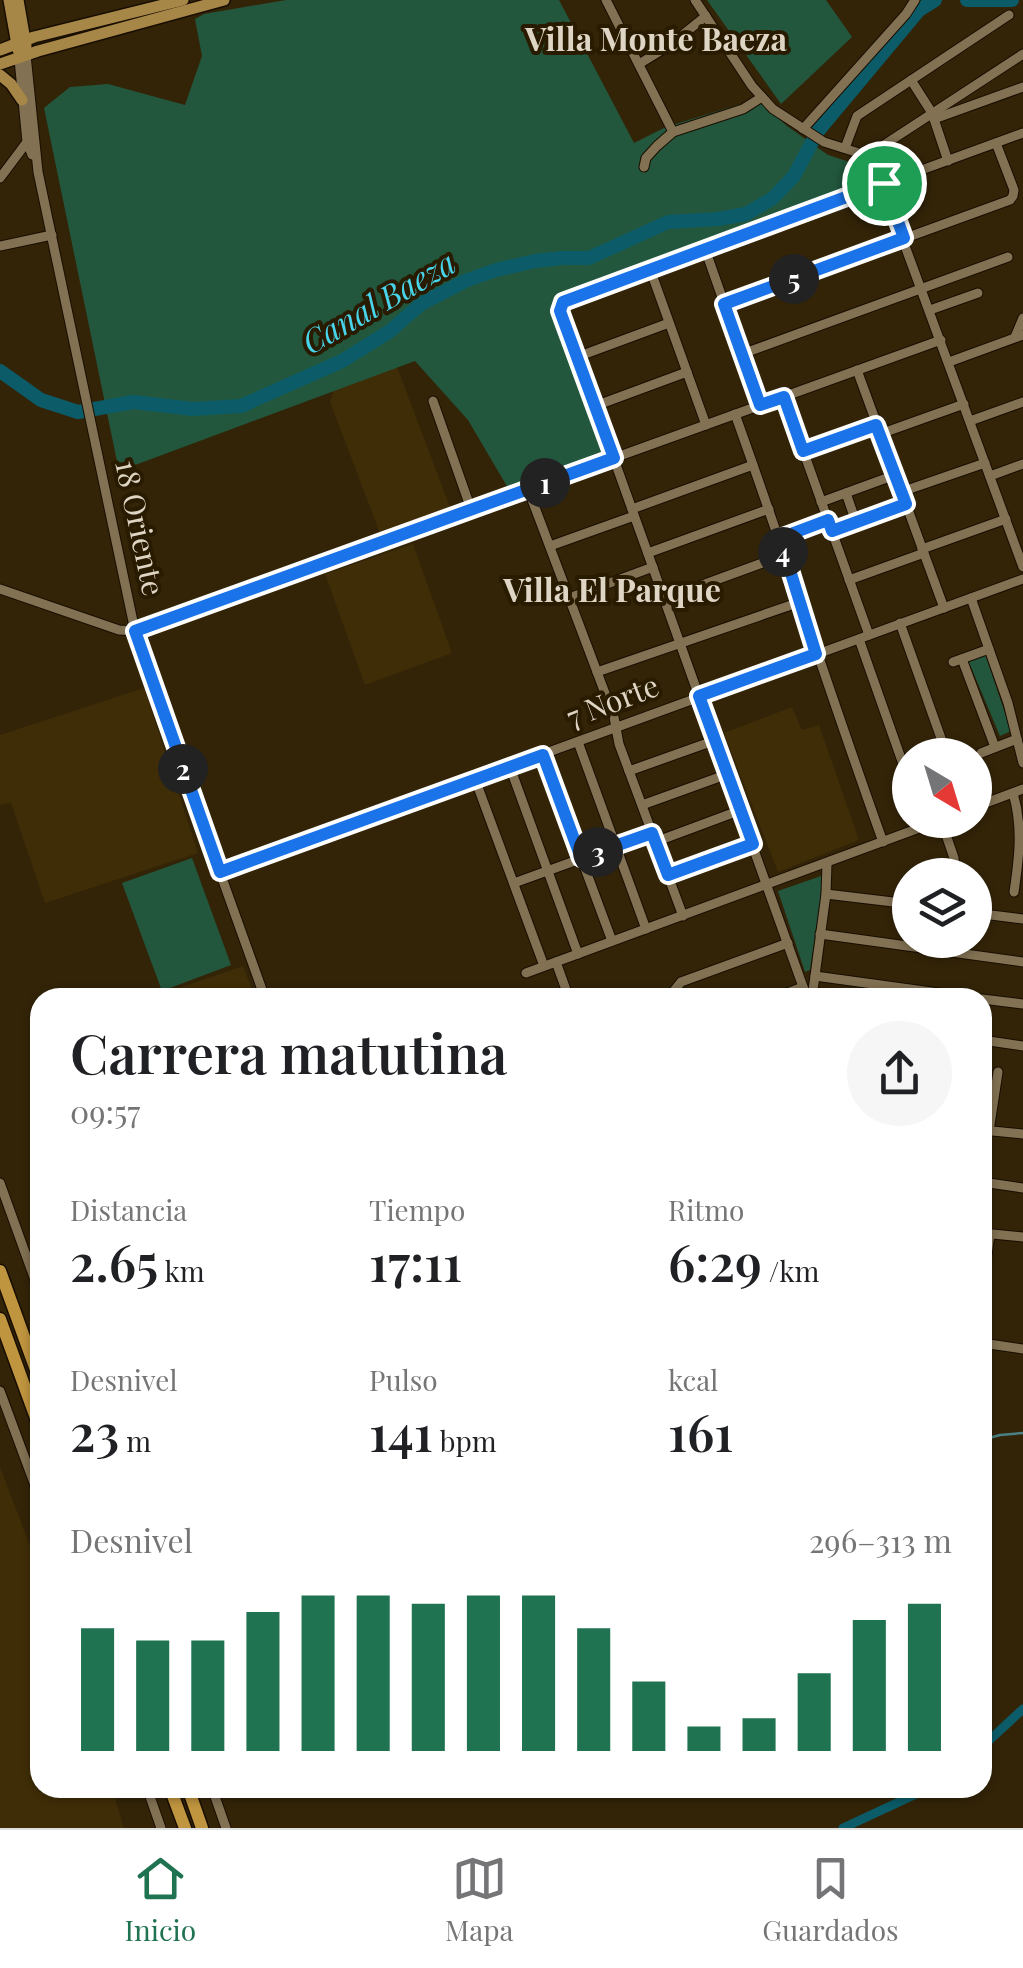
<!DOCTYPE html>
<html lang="es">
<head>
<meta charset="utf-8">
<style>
	:root { --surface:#fff; --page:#f6f6f6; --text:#202124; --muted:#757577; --line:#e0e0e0; --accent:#207351 }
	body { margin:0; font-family:"Playfair Display",serif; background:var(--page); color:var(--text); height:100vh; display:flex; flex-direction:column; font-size:38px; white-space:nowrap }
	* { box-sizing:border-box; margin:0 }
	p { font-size:32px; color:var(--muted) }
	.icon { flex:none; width:55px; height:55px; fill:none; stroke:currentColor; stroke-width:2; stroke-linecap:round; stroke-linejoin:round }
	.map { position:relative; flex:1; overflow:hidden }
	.details { position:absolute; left:30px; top:988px; width:962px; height:810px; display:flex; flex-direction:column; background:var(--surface); border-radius:30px; box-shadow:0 2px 8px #0004 }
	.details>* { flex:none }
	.needle { width:65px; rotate:142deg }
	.controls { position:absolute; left:892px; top:738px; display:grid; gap:20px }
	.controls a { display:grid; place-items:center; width:100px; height:100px; border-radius:50%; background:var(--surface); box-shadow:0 2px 8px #0004; font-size:50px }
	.pin { position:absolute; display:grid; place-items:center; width:85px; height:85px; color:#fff; margin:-42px; border:5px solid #fff; border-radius:50%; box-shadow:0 2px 10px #0007 }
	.km { position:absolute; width:50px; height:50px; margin:-25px; border-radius:50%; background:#222; color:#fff; font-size:28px; line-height:50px; text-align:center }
	.round { display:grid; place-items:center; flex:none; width:105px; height:105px; border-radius:52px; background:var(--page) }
	.overview { display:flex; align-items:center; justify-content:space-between; height:170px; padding:0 40px }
	h1 { font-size:55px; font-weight:600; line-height:75px }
	.metrics { display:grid; grid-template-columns:repeat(3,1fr); gap:15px; height:170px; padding:10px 40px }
	.metrics div { display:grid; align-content:center }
	.metrics b { font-size:50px; font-weight:600 }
	.metrics small { font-size:28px; font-weight:400 }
	.metrics p { font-size:28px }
	.chart { height:280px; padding:20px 40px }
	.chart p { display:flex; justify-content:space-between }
	.chart svg { width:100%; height:180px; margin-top:10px; stroke:var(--accent); stroke-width:6 }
	.tab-bar { display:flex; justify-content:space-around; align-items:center; height:140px; border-top:2px solid var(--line); background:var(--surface); font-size:28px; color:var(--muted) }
	.tab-bar a { display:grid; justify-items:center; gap:5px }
	.tab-bar .current { color:var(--accent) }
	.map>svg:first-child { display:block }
	.built { fill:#3f2d07 }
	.green { fill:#22573d }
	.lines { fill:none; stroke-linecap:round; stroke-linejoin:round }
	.stream { stroke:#4a8084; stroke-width:2.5 }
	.canal { stroke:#0b5c68; stroke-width:9 }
	.river { stroke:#0b5c68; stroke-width:14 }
	.minor-casing { stroke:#180e00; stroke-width:11 }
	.major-casing { stroke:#180e00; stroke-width:14 }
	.highway-casing { stroke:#180e00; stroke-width:15 }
	.minor { stroke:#827153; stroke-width:9 }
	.major { stroke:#a78747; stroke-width:11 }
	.highway { stroke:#c0953f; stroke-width:12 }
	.route-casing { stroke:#fff; stroke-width:20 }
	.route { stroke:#1a73e8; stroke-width:12 }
	.labels { text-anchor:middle; stroke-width:8; stroke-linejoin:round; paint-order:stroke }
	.street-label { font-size:30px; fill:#ded5c5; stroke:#291b00 }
	.neighbourhood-label { font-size:32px; font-weight:bold; fill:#ded5c5; stroke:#291b00 }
	.water-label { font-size:32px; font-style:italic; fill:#48d4eb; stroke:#291b00 }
</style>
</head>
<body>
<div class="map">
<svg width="1023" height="1828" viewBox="0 0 1023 1828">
	<rect width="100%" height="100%" fill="#332408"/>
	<g class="built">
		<path d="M397 367 450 507 380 533 330 402 334 390Z"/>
		<path d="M413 544 452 653 365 685 325 574Z"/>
		<path d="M144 688 198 853 45 903 11 803 0 805V735Z"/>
		<path d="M792 707 802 730 819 725 859 840 778 872 724 733Z"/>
		<path d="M243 966 255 997H153Z"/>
		<path d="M0 1467 40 1572V1788H112L124 1828H0Z"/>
	</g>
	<g class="green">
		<path d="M286 0H559L634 143 666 127 744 103 755 97 787 126 828 155 862 166 872 178 879 196 567 308V314L619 450 508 488 468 420 415 361 119 471 44 108 70 87 108 84 185 105 202 56 195 19 204 14Z"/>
		<path d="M707 0H826L852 37 781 104Z"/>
		<path d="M985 654 1011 731 1000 736 968 660Z"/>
		<path d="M192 858 231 965 162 991 122 883Z"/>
		<path d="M824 875 810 970 805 972 778 891Z"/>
	</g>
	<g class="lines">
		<path class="stream" d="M982 1440 1000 1435 1023 1433"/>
		<g class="canal">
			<path d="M982 1747 1023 1709"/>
			<path d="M843 1828 929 1788"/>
		</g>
		<g class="river">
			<path d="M967 0H1012"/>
			<path d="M0 371 41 400 78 412 133 402 193 409 241 406 342 361 390 331 421 304 465 281 496 270 535 261 562 258H589L668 222 718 219 746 214 773 198 794 176 818 131 919 10 935 0"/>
		</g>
		<defs>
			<g id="minor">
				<path d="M606 0 673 132"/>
				<path d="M695 0 752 86 773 109 824 142 862 154 876 167 1023 567"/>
				<path d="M26 55 38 172 135 631 145 663 265 998"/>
				<path d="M19 59 27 142 32 155"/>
				<path d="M639 64 670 45 706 16"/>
				<path d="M911 80 932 113 948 161"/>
				<path d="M934 119 1023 87"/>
				<path d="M803 129 906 14 915 0"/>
				<path d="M845 148 857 116 1009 15"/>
				<path d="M867 156 1023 54"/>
				<path d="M644 167 646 158 657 146 673 132 743 109 762 97"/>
				<path d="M0 178 27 142"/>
				<path d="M0 246 52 235"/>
				<path d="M705 249 760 405"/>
				<path d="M650 269 706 425"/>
				<path d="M724 304 1010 200 1013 196 1014 190 996 143"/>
				<path d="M930 310 978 293"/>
				<path d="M1015 337 1023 318"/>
				<path d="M742 354 1008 257"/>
				<path d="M577 357 669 323"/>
				<path d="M949 362 1023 335"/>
				<path d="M857 370 944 608"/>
				<path d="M784 397 869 635"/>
				<path d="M433 401 471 509"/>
				<path d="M595 406 687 372"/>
				<path d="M735 414C786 556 832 700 883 842"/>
				<path d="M970 421 1023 402"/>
				<path d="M880 434 964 404"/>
				<path d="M803 451 877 425"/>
				<path d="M990 476 1023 464"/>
				<path d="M528 489 614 717 619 744 683 916"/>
				<path d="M901 492 985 463"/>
				<path d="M846 493 856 522"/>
				<path d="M821 502 895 475"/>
				<path d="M632 509 753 465"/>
				<path d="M832 531 906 505"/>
				<path d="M780 538 828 521"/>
				<path d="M550 546 634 516"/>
				<path d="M922 549 1006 519"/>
				<path d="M648 553 769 509"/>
				<path d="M849 580 924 553"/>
				<path d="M0 589 119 630 135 631 941 340"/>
				<path d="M569 598 653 567"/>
				<path d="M971 598 1008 703 1023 763"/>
				<path d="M664 599 784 555"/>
				<path d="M900 623 947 755"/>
				<path d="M859 639 910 784"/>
				<path d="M962 659 995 747"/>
				<path d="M953 662 989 649"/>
				<path d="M597 672 800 602"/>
				<path d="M578 742 646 929"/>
				<path d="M981 753 1017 739"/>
				<path d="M543 755 612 941"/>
				<path d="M510 767 578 954"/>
				<path d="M629 771 716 740"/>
				<path d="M475 779 544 966"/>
				<path d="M1013 793C1023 827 1019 858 1014 892"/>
				<path d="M642 805 728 774"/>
				<path d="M975 807 1023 789"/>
				<path d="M941 820 954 858 955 875"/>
				<path d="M655 842 741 810"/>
				<path d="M220 872 1023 579"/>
				<path d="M668 875 753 843"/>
				<path d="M514 883 652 833"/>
				<path d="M826 894 910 904"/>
				<path d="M975 913 1023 919"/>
				<path d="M820 934 1023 962"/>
				<path d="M556 962 569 998"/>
				<path d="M526 973 941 820"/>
				<path d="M815 976 975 998"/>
				<path d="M675 998 673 992 681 982 788 943"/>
				<path d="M774 998 803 987"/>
				<path d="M807 998 561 311V305L565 300 1023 133"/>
				<path d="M812 998 826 894 827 863"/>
				<path d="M982 999 1023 1004"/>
				<path d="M982 1040 1023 1046"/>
				<path d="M982 1130 1023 1134"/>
				<path d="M989 1131 998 1072"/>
				<path d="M982 1182 1023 1188"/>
				<path d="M0 1183 40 1294"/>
				<path d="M982 1233 1023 1237"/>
				<path d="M982 1290 990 1234"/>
				<path d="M982 1343 1023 1349"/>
				<path d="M0 1391 40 1499"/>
				<path d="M147 1788 161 1828"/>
				<path d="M212 1788 226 1828"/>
			</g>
			<g id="major">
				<path d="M9 0 18 50"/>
				<path d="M18 0 26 46"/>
				<path d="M0 50 34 37 183 0"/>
				<path d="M0 64 38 51 224 0"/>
				<path d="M0 75 11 84 22 100"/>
			</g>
			<g id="highway">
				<path d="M0 1271 40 1381"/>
				<path d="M0 1319 40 1429"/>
				<path d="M170 1788 185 1828"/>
				<path d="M188 1788 202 1828"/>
			</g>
		</defs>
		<use href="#minor" class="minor-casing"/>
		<use href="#major" class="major-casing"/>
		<use href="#highway" class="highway-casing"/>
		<use href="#minor" class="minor"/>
		<use href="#major" class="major"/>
		<use href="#highway" class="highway"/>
	</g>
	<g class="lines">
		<defs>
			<path id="route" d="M884 183 904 238 724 304 760 405 784 397 803 451 876 425 906 504 832 531 828 520 780 538 816 654 699 696 753 844 668 875 652 833 581 858 543 755 220 872 135 631 614 458 560 311 563 302Z"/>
		</defs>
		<use href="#route" class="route-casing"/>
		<use href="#route" class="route"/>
	</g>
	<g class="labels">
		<g class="street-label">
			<text transform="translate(139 528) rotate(78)" y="10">18 Oriente</text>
			<text transform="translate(613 702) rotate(-21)" y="10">7 Norte</text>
		</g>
		<g class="neighbourhood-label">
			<text x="656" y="51">Villa Monte Baeza</text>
			<text x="612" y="602">Villa El Parque</text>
		</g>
		<g class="water-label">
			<text transform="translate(379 303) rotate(-30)" y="11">Canal Baeza</text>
		</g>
	</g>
</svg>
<div class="controls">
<a><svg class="needle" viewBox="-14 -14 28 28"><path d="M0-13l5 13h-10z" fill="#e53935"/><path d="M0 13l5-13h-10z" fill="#757577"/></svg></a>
<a><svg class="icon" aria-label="layers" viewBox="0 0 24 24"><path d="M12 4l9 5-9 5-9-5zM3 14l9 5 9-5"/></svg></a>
</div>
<div class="pin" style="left:884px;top:183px;background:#1e9e55"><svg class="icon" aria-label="arrive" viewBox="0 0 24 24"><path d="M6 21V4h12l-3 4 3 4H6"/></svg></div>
<b class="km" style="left:545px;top:483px">1</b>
<b class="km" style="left:183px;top:769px">2</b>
<b class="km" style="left:598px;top:852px">3</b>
<b class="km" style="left:783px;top:552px">4</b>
<b class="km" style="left:794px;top:279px">5</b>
<section class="details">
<div class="overview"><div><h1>Carrera matutina</h1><p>09:57</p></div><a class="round"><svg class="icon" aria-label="share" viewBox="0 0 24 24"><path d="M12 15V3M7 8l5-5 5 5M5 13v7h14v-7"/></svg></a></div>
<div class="metrics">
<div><p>Distancia</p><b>2.65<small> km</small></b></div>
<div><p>Tiempo</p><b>17:11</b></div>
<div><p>Ritmo</p><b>6:29<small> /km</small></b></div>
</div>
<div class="metrics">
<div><p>Desnivel</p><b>23<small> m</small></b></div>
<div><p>Pulso</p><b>141<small> bpm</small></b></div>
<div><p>kcal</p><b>161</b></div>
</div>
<div class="chart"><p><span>Desnivel</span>296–313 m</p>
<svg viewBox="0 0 160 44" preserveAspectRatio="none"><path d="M5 44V14M15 44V17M25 44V17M35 44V10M45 44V6M55 44V6M65 44V8M75 44V6M85 44V6M95 44V14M105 44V27M115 44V38M125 44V36M135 44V25M145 44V12M155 44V8"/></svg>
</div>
</section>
</div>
<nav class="tab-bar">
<a class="current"><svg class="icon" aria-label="home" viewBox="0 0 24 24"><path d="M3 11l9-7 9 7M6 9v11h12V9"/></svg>Inicio</a>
<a><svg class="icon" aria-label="map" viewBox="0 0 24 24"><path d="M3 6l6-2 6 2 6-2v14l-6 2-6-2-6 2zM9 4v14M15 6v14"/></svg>Mapa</a>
<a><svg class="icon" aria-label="saved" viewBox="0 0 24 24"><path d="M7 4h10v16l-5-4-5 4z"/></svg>Guardados</a>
</nav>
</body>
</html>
